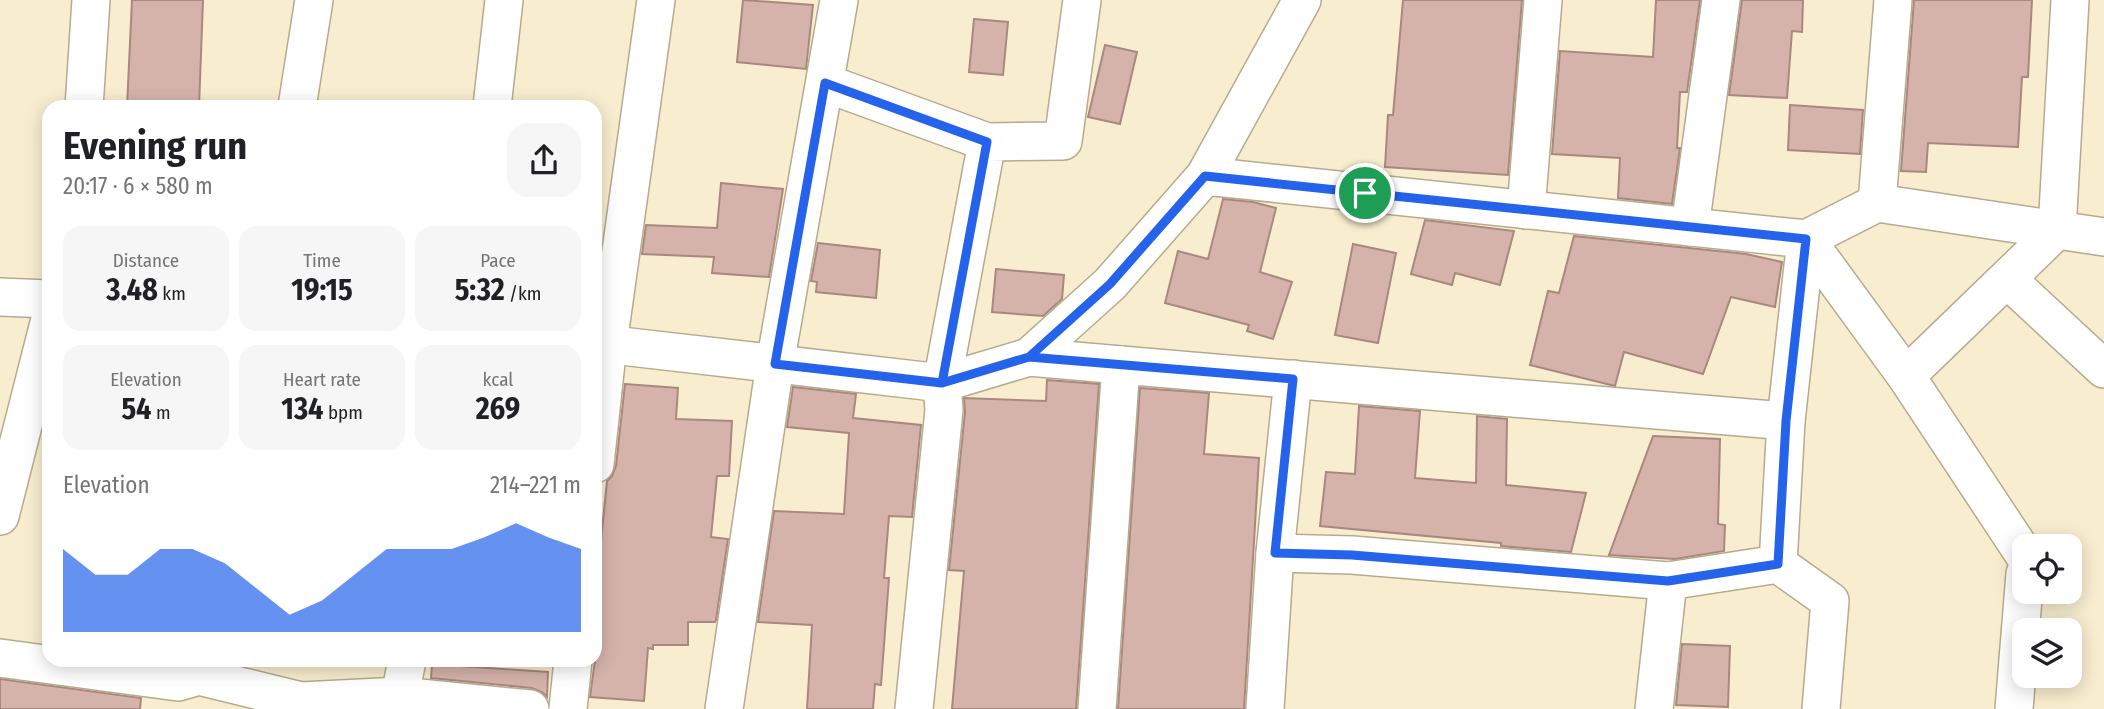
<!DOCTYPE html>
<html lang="en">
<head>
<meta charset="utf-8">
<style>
	:root { --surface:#fff; --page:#f6f6f6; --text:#202124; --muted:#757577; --accent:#2563eb }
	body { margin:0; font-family:"Fira Sans Condensed",sans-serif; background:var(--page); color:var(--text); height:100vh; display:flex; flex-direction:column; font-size:26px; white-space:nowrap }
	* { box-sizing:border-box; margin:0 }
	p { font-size:23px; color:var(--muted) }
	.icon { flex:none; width:38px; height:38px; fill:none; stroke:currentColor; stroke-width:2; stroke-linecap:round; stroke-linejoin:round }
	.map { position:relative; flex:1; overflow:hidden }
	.panel { position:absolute; left:42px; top:100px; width:560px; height:567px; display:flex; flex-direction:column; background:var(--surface); border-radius:21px; box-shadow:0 4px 18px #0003 }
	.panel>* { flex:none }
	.controls { position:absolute; left:2012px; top:534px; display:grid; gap:14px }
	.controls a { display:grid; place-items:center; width:70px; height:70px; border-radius:14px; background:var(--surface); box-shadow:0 4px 18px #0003; font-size:35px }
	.pin { position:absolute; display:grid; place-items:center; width:60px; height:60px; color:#fff; margin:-30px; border:4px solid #fff; border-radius:50%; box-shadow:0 2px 7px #0007 }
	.round { display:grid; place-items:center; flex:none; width:74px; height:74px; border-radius:21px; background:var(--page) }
	.headline { display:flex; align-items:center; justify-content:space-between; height:119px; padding:0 21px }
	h1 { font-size:38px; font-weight:700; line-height:52px }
	.metrics { display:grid; grid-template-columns:repeat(3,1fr); gap:10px; height:119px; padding:7px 21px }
	.metrics div { display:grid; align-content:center; border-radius:18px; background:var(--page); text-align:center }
	.metrics b { font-size:30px; font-weight:700 }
	.metrics small { font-size:19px; font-weight:400 }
	.metrics p { font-size:19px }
	.chart { height:196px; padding:14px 21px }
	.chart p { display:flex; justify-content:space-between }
	.chart svg { width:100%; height:126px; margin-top:7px; fill:var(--accent); opacity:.7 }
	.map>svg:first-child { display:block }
	.building { fill:#d5b3ab; stroke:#a8887f; stroke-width:2 }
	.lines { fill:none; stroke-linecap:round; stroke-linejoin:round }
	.street-casing { stroke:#b6ab8f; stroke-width:40 }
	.street { stroke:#fff; stroke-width:37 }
	.route-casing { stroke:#fff; stroke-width:14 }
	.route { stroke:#2563eb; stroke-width:9 }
</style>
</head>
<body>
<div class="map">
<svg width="2104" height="709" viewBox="0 0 2104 709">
	<rect width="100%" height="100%" fill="#f8edcf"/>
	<g class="building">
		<path d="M132 0H203L199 107H127Z"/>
		<path d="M743 0 813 5 806 69 737 62Z"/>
		<path d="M1403 0H1522L1508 175 1385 167 1388 115H1393Z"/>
		<path d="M1656 0H1700L1687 92H1680L1677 148H1680L1672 204 1618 198 1620 158 1552 154 1560 51 1653 57Z"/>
		<path d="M1742 0H1803L1802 32 1792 31 1787 98 1729 95Z"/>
		<path d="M1914 0H2032L2028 77H2022L2018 147 1928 143 1926 172 1901 171Z"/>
		<path d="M974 19 1008 22 1003 75 969 72Z"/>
		<path d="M1105 45 1137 52 1120 124 1088 117Z"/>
		<path d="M1790 105 1863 110 1860 154 1788 150Z"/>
		<path d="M721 183 783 189 769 277 712 273 714 257 642 254 646 225 717 228Z"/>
		<path d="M1223 199 1253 202 1276 208 1260 272 1292 282 1273 339 1247 331 1249 325 1165 303 1178 251 1208 259Z"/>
		<path d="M1425 220 1514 231 1500 285 1455 273 1452 285 1411 274Z"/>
		<path d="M1574 236 1746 254 1782 262 1775 307 1731 297 1703 374 1624 352 1615 386 1530 365 1548 291 1559 293Z"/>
		<path d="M818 243 880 250 876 298 816 292 817 282 811 281Z"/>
		<path d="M1353 244 1396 253 1378 343 1335 335Z"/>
		<path d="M996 269 1064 275 1062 299 1043 316 992 312Z"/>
		<path d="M1047 380 1099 384 1076 709H952L964 571 949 570 965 412 964 398 1046 401Z"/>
		<path d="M625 384 678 388 676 419 732 421 729 476H717L711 537 728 539 716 620 715 622H688V645H653V649L648 648 644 701 590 697 595 660V540H601L607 481 612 476 616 466Z"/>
		<path d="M793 387 856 394 853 418 921 425 912 517 889 516 884 578H889L881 685 875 684 873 709H807L812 625 758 622 774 511 844 514 849 433 787 427Z"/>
		<path d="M1140 388 1209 393 1204 454 1259 458 1244 709H1118Z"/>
		<path d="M1359 406 1420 411 1415 478 1476 483 1477 416 1507 419 1506 485 1586 493 1571 552 1501 546V543L1320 526 1326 472 1355 474Z"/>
		<path d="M1653 436 1720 439 1718 524 1725 525 1724 551 1675 559 1609 555Z"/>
		<path d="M1682 644 1730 646 1728 707 1676 705Z"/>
		<path d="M432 664 548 672 547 697 542 692 532 688 431 678Z"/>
		<path d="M0 679 141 698 140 709H0Z"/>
	</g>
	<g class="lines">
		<defs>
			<g id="street">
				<path d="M1082 0 1063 141 987 142 942 383 1029 357 1121 365"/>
				<path d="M1893 0 1877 203 1806 239 1906 376 2025 556"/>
				<path d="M825 83 987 142"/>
				<path d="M84 107 91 0"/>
				<path d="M297 107 314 0"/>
				<path d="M492 107 504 0"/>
				<path d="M1205 176 1806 239 1786 421 1778 564 1668 581 1352 555 1275 553 1265 709"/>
				<path d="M1877 203 2057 230 2070 0"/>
				<path d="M1526 210 1543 0"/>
				<path d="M1690 227 1721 0"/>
				<path d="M2007 279 2104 369"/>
				<path d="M0 297 49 299"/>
				<path d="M595 343 942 383 944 410 914 709"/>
				<path d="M1029 357 1110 284 1205 176 1302 0"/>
				<path d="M1906 376 2057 230 2104 237"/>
				<path d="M595 464 608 344 656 0"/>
				<path d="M0 516 49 323"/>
				<path d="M1275 553 1293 379"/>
				<path d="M1778 564 1830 601 1821 709"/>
				<path d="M0 658 178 682 199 676 301 701 400 696 530 709"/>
				<path d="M400 696 407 660"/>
				<path d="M568 709 573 660"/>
				<path d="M724 709 775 364 839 0"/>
				<path d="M1097 709 1121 365 1786 421"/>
				<path d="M1654 709 1668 581"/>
				<path d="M2014 709 2025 574"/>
			</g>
		</defs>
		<use href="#street" class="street-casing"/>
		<use href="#street" class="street"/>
	</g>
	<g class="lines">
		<defs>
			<path id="route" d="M1365 193 1205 176 1110 284 1029 357 942 383 775 364 825 83 987 142 942 383 1029 357 1293 379 1275 553 1352 555 1668 581 1778 564 1786 421 1806 239 1365 193"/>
		</defs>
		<use href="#route" class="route-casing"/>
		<use href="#route" class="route"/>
	</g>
</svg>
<div class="controls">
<a><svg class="icon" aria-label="locate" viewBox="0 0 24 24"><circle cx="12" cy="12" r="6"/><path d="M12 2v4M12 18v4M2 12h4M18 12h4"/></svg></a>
<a><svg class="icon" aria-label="layers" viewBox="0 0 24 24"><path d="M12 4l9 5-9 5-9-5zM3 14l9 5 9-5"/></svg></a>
</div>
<div class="pin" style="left:1365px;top:193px;background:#1e9e55"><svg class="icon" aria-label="arrive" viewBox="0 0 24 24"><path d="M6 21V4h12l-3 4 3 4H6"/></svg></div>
<section class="panel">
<div class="headline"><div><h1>Evening run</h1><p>20:17 · 6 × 580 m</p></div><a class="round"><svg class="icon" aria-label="share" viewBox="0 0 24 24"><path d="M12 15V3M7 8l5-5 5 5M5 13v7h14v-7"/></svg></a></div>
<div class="metrics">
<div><p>Distance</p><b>3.48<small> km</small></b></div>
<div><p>Time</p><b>19:15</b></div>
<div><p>Pace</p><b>5:32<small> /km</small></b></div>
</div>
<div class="metrics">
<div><p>Elevation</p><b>54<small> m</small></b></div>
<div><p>Heart rate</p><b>134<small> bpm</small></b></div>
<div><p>kcal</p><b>269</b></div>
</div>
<div class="chart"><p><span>Elevation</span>214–221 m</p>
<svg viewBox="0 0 160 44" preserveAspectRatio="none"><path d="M0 44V15L10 24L20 24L30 15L40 15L50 20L60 29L70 38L80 33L90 24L100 15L110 15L120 15L130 11L140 6L150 11L160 15V44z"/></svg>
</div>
</section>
</div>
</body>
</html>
